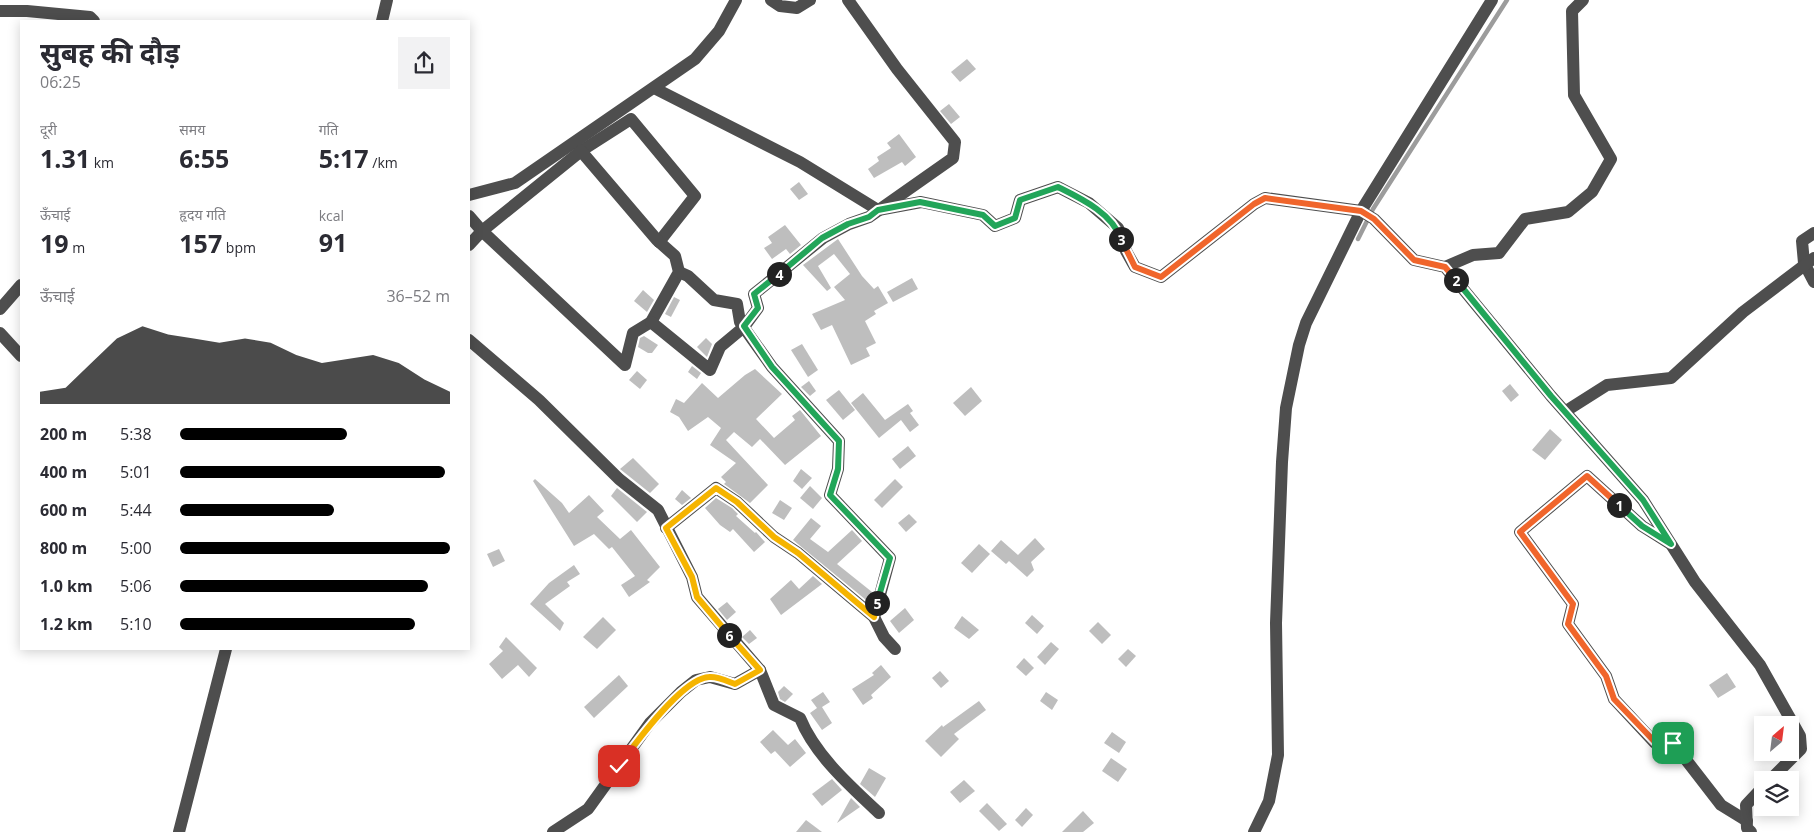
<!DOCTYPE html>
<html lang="hi">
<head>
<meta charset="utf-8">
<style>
	:root { --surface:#fff; --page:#f2f2f3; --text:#2b2b33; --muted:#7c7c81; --accent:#000 }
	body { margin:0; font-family:"Open Sans","Noto Sans Devanagari",sans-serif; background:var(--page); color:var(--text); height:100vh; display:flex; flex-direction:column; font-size:19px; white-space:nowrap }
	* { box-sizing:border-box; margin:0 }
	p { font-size:16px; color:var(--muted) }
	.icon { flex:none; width:28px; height:28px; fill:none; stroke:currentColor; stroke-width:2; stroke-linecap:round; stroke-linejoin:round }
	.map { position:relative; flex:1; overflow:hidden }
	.side { position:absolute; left:20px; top:20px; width:450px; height:630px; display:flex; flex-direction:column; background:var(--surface); border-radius:0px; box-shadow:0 2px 12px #0003 }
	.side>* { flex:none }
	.needle { width:32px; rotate:28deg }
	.buttons { position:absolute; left:1754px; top:716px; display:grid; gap:10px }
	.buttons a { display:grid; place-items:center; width:45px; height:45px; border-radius:0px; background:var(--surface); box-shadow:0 2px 12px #0003; font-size:25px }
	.pin { position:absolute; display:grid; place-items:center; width:42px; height:42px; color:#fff; margin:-21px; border-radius:10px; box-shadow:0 2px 8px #0006 }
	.km { position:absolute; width:25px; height:25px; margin:-12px; border-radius:50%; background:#222; color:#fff; font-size:14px; line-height:25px; text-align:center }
	.round { display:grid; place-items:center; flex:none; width:52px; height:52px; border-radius:0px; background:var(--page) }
	.overview { display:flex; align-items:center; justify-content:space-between; height:85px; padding:0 20px }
	h1 { font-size:28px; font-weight:700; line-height:38px }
	.figures { display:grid; grid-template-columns:repeat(3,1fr); gap:8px; height:85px; padding:5px 20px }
	.figures div { display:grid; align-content:center }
	.figures b { font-size:25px; font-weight:700 }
	.figures small { font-size:14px; font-weight:400 }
	.figures p { font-size:14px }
	.chart { height:140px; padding:10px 20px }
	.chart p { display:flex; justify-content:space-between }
	.chart svg { width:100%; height:90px; margin-top:5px; fill:var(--accent); opacity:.7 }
	ul { padding:0 20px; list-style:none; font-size:16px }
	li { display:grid; grid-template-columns:80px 60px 1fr; align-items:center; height:38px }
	li i { height:12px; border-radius:6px; background:var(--accent) }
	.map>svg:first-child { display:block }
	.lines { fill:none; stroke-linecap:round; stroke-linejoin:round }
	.stream { stroke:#9c9c9c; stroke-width:4.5 }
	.building { fill:#bebebe }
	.minor { stroke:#4e4e4e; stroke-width:12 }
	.split-1-casing { stroke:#fff; stroke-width:10 }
	.split-2-casing { stroke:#fff; stroke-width:10 }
	.split-3-casing { stroke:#fff; stroke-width:10 }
	.split-4-casing { stroke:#fff; stroke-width:10 }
	.split-5-casing { stroke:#fff; stroke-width:10 }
	.split-6-casing { stroke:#fff; stroke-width:10 }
	.split-7-casing { stroke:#fff; stroke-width:10 }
	.split-1 { stroke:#f0652b; stroke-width:6 }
	.split-2 { stroke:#22a559; stroke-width:6 }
	.split-3 { stroke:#f0652b; stroke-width:6 }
	.split-4 { stroke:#22a559; stroke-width:6 }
	.split-5 { stroke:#22a559; stroke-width:6 }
	.split-6 { stroke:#f5b400; stroke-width:6 }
	.split-7 { stroke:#f5b400; stroke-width:6 }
</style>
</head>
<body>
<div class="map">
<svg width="1814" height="832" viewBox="0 0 1814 832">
	<rect width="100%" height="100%" fill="#fff"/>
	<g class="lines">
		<path class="stream" d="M1358 239 1373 209 1507 0"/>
	</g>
	<g class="building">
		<path d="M967 59 976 69 960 82 951 72Z"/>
		<path d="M949 104 960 117 951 124 940 111Z"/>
		<path d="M899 134 916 157 905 166 902 162 874 178 868 169 879 161 877 157 891 148 887 143Z"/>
		<path d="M799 182 808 194 799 200 790 189Z"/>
		<path d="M785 225 801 245 790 254 786 249 772 259 764 248 772 243 768 237Z"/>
		<path d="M838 239 862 276 874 289 878 286 888 303 874 311 876 314 865 321 876 343 866 348 870 356 851 365 832 325 821 330 812 314 845 300 834 287 850 274 834 254 818 266 831 288 827 291 803 265Z"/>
		<path d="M912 278 918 289 893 302 887 292Z"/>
		<path d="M643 290 654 300 647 312 634 301Z"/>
		<path d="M674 297 680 300 671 317 665 314Z"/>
		<path d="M644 336 658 345 652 353H648L638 347 640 338Z"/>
		<path d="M706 338 712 344 707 357 697 347Z"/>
		<path d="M802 344 818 370 808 377 791 350Z"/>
		<path d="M692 366 701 373 697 379 688 372Z"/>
		<path d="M755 369 782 394 756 419 774 438 795 420 792 416 800 410 821 436 785 465 760 439 752 447 734 432 726 440 768 485 750 503 724 484 726 482 721 477 736 463 710 445 721 428 708 417 688 431 679 417 670 412 676 399 684 403 702 383 718 398 745 375Z"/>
		<path d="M637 371 647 380 640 389 629 380Z"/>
		<path d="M809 381 816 391 810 396 801 387Z"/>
		<path d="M1510 384 1519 395 1511 402 1502 391Z"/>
		<path d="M971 387 982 401 965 416 953 403Z"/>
		<path d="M839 390 855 410 843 420 826 400Z"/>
		<path d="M863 393 885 420 908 404 913 411 910 413 919 425 910 432 901 420 879 438 851 403Z"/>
		<path d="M1550 429 1562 440 1545 460 1532 450Z"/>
		<path d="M908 446 916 456 900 469 892 459Z"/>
		<path d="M633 458 659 484 650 493 620 469Z"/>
		<path d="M801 469 812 478 802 489 793 481Z"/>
		<path d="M535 479 562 503 569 513 589 495 604 511 597 517 620 539 631 530 660 567 647 580 650 582 629 597 621 585 635 576 612 547 609 549 594 534 574 546 533 481Z"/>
		<path d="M895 479 903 487 882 508 874 500Z"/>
		<path d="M810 486 822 498 813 509 800 498Z"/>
		<path d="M617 488 647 512 637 522 611 496Z"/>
		<path d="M682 490 691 498 682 505 675 499Z"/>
		<path d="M716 498 732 508 738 514 736 516 755 533 756 532 765 542 754 552 733 529 730 532 720 525 705 508Z"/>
		<path d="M780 500 792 508 784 520 772 513Z"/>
		<path d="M909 514 917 522 906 532 898 523Z"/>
		<path d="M811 518 821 526 810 539 828 552 852 530 862 541 837 564 872 592 866 600 793 540Z"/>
		<path d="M1035 538 1045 549 1031 562 1034 570 1027 577 1009 561 1006 564 991 551 1001 540 1018 555Z"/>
		<path d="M979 544 990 554 972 573 961 563Z"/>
		<path d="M499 549 505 561 493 567 487 554Z"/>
		<path d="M574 565 580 574 567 582 570 586 545 604 564 623 560 631 530 604 549 583Z"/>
		<path d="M813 576 822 584 781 615 770 599 791 580 799 589Z"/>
		<path d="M727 602 736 612 727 620 718 609Z"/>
		<path d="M905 608 914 620 899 633 890 621Z"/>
		<path d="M1032 615 1044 626 1037 634 1025 623Z"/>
		<path d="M962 616 979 630 969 639 954 628Z"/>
		<path d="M603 617 616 630 597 649 583 637Z"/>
		<path d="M1098 622 1111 635 1102 644 1089 631Z"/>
		<path d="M750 630 757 638 749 644 742 637Z"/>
		<path d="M506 637 537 668 529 677 518 665 502 679 489 664 503 651 499 647Z"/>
		<path d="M1051 642 1059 649 1045 665 1037 657Z"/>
		<path d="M1128 649 1136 656 1126 667 1118 659Z"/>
		<path d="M1024 658 1034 668 1026 676 1016 667Z"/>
		<path d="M881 665 891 677 871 695 873 698 863 705 852 689 874 675 872 673Z"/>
		<path d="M940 671 949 681 941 688 932 678Z"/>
		<path d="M1727 673 1736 687 1718 698 1709 685Z"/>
		<path d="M619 675 628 686 594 718 584 707Z"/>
		<path d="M784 686 793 694 785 702 780 699 778 692Z"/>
		<path d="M823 692 830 702 822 707 832 723 822 730 810 713 817 708 811 700Z"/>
		<path d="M1046 692 1058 700 1052 710 1040 701Z"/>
		<path d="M979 701 986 710 954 734 959 739 941 757 925 741 942 725 943 727Z"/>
		<path d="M773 730 788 745 795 739 806 753 790 767 775 751 771 754 760 742Z"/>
		<path d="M1112 732 1126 742 1119 753 1104 743Z"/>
		<path d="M1111 758 1127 769 1118 782 1102 771Z"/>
		<path d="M869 768 886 778 875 797 860 784Z"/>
		<path d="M832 779 842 790 822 806 812 794Z"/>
		<path d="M964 780 975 791 960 803 950 792Z"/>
		<path d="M851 798 860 807 837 823Z"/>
		<path d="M987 803 1007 824 999 831 979 811Z"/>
		<path d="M1026 808 1033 815 1022 827 1015 820Z"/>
		<path d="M1083 811 1094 823 1083 832H1062Z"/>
		<path d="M806 820 822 832H796Z"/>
	</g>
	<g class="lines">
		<g class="minor">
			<path d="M771 0 780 6 797 8 810 0"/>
			<path d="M0 11H27L90 17 94 21"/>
			<path d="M382 21 387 0"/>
			<path d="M654 88 800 162 878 210 921 202 983 215 995 226 1015 218 1020 200 1058 187 1089 203 1118 228 1126 251 1135 267 1161 277 1254 204 1265 198 1361 211 1374 219 1414 260 1445 267 1551 396 1643 500 1695 582 1760 665 1800 736 1801 749 1770 780"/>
			<path d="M581 151 631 119 695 196 659 242"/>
			<path d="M469 195 515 183 695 59 719 31 736 0"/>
			<path d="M469 216 482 231 625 365 633 333 651 322 679 272 675 256 657 240 581 151 482 231 469 245"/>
			<path d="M1814 233 1802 241 1804 263 1814 282"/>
			<path d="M1445 267 1473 255 1499 253 1525 219 1568 212 1592 192 1611 159 1574 95 1572 11 1583 0"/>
			<path d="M0 309 21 285"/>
			<path d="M651 322 710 370 720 347 744 327 758 308 754 294 823 238 849 224 869 217 953 158 955 142 897 69 848 0"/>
			<path d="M0 333 21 356"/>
			<path d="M469 340 539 400 619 479 658 510 692 577 697 597 760 670 735 684 710 677 696 680 681 692 650 723 588 809 553 832"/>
			<path d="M1566 411 1607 385 1671 378 1743 312 1814 258"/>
			<path d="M666 528 716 488 737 502 774 537 798 553 874 617 890 558 830 495 838 469 839 441 772 367 740 322 737 304 714 300 688 276 679 272"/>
			<path d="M1669 543 1642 526 1587 476 1520 532 1573 604 1568 624 1606 676 1614 699 1655 743H1673L1721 805 1747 821"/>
			<path d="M874 617 884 637 895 649"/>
			<path d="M760 670 774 705 800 718C815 755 850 786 879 813"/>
			<path d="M179 832 226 649"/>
			<path d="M1254 832 1269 801 1278 755 1276 623 1282 462 1286 408 1299 345 1306 323 1361 211 1492 0"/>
			<path d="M1751 832 1747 828 1746 805 1762 788"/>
		</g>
	</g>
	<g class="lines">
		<defs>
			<path id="split-1" d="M1619 505 1587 476 1520 532 1573 604 1568 624 1606 676 1614 699 1655 742 1673 743"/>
			<path id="split-2" d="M1456 280 1551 396 1643 500 1671 544 1642 526 1619 505"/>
			<path id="split-3" d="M1121 239 1135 267 1161 277 1254 204 1265 198 1361 211 1374 219 1414 260 1445 267 1456 280"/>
			<path id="split-4" d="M779 274 822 238 848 224 869 217 878 210 920 202 983 215 995 226 1015 218 1020 200 1058 187C1082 199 1112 213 1121 239"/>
			<path id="split-5" d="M779 274 754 294 758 308 744 326 772 367 839 441 838 469 830 495 890 558 877 603"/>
			<path id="split-6" d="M729 635 697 597 692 577 666 528 716 488 737 502 774 537 798 553 874 617 877 603"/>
			<path id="split-7" d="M619 766C634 745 683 678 709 677 717 676 727 681 735 684L760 670 729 635"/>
		</defs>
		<use href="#split-1" class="split-1-casing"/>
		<use href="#split-2" class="split-2-casing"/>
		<use href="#split-3" class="split-3-casing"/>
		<use href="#split-4" class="split-4-casing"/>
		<use href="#split-5" class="split-5-casing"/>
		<use href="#split-6" class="split-6-casing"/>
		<use href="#split-7" class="split-7-casing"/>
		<use href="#split-1" class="split-1"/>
		<use href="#split-2" class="split-2"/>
		<use href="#split-3" class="split-3"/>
		<use href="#split-4" class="split-4"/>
		<use href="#split-5" class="split-5"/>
		<use href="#split-6" class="split-6"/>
		<use href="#split-7" class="split-7"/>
	</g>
</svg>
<div class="buttons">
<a><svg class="needle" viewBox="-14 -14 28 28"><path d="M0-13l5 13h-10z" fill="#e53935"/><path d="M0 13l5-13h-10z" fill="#7c7c81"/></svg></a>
<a><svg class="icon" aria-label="layers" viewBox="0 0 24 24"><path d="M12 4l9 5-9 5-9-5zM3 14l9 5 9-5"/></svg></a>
</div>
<div class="pin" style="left:1673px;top:743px;background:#1e9e55"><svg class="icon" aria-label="arrive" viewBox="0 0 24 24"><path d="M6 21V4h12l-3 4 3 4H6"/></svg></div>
<div class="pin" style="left:619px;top:766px;background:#d93025"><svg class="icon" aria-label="check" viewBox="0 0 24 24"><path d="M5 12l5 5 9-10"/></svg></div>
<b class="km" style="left:1619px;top:505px">1</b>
<b class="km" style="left:1456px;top:280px">2</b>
<b class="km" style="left:1121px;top:239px">3</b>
<b class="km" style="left:779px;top:274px">4</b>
<b class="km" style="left:877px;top:603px">5</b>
<b class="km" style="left:729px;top:635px">6</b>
<section class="side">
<div class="overview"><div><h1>सुबह की दौड़</h1><p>06:25</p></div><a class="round"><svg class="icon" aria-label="share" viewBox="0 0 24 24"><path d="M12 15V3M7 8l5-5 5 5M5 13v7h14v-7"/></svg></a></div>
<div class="figures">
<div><p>दूरी</p><b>1.31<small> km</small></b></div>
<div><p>समय</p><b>6:55</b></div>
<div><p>गति</p><b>5:17<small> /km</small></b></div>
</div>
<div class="figures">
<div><p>ऊँचाई</p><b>19<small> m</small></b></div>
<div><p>हृदय गति</p><b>157<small> bpm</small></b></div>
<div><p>kcal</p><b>91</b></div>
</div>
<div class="chart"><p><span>ऊँचाई</span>36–52 m</p>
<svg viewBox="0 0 160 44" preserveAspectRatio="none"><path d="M0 44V38L10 36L20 24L30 12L40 6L50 10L60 12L70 14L80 12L90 14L100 20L110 24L120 22L130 20L140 24L150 32L160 38V44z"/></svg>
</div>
<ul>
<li><b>200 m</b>5:38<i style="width:62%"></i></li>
<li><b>400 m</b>5:01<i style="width:98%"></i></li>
<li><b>600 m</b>5:44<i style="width:57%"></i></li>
<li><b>800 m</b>5:00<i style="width:100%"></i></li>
<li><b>1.0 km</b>5:06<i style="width:92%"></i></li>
<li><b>1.2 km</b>5:10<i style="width:87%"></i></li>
</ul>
</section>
</div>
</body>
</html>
